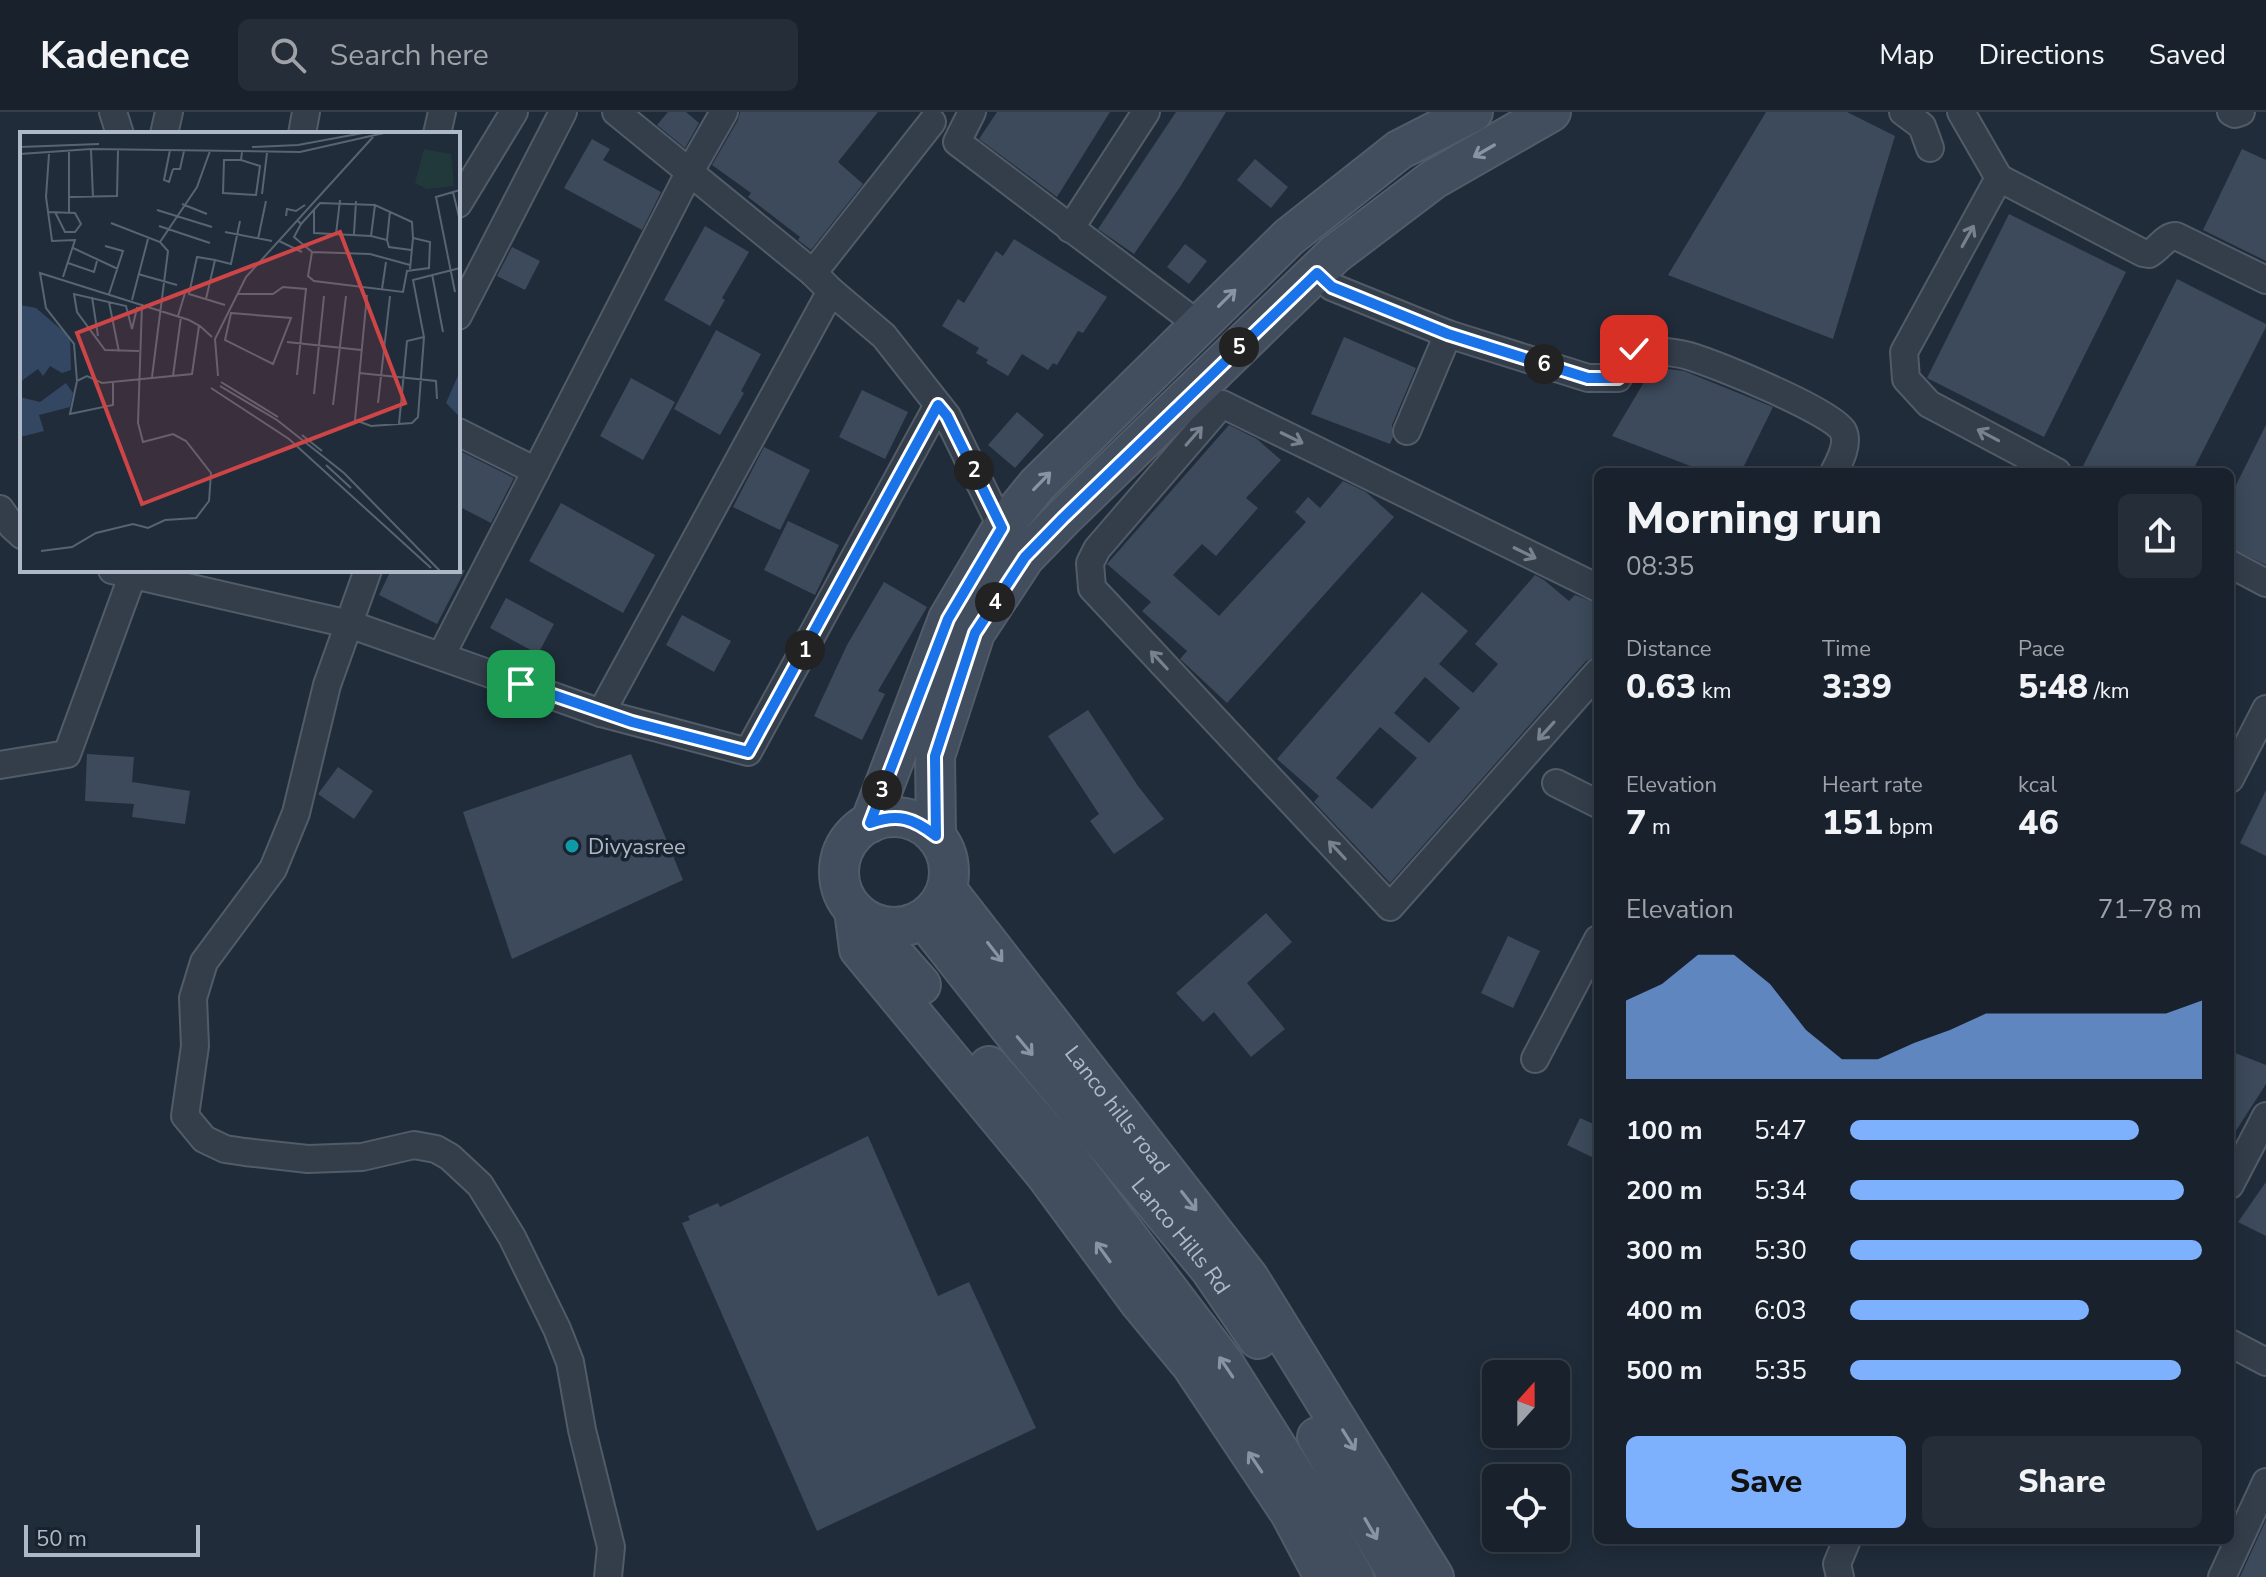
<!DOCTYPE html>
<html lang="en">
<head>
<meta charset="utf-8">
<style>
	:root { --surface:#18212c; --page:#252e38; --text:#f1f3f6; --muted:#9fa3a9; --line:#363e48; --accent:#7eb1fd }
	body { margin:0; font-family:"Nunito Sans",sans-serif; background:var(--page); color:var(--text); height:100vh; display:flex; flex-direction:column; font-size:30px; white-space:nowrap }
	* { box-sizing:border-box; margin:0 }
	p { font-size:26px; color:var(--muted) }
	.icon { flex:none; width:44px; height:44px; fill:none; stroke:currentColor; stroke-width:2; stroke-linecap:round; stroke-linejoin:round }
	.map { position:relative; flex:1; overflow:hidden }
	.side { position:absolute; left:1594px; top:356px; width:640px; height:1076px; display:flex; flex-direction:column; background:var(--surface); border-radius:12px; box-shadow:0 4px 20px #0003,0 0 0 2px var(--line) }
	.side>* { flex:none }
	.needle { width:52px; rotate:21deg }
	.fabs { position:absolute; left:1482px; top:1248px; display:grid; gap:16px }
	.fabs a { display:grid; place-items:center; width:88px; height:88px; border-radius:12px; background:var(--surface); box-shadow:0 4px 20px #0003,0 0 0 2px var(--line); font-size:40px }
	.scale { position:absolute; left:24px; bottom:20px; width:176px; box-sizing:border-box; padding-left:8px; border:4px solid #afb8c7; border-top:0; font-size:22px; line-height:28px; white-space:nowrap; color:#afb8c7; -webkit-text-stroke:6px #19232f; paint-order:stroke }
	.pin { position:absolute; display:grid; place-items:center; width:68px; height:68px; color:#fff; margin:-34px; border-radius:16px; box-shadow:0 4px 12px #0006 }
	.km { position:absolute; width:40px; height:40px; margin:-20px; border-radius:50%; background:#222; color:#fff; font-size:22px; line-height:40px; text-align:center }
	.round { display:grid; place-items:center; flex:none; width:84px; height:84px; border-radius:12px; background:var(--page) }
	.headline { display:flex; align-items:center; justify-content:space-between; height:136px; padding:0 32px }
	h1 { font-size:44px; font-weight:800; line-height:60px }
	.figures { display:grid; grid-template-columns:repeat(3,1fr); gap:12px; height:136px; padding:8px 32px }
	.figures div { display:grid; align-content:center }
	.figures b { font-size:34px; font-weight:800 }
	.figures small { font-size:22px; font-weight:400 }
	.figures p { font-size:22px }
	.chart { height:224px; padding:16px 32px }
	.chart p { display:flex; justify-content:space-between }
	.chart svg { width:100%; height:144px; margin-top:8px; fill:var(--accent); opacity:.7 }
	.primary-button { display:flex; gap:16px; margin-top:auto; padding:16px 32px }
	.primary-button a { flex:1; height:92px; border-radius:12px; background:var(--accent); color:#111; font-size:32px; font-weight:800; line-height:92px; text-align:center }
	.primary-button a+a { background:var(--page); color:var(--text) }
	ul { padding:0 32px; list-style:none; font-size:26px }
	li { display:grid; grid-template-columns:128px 96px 1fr; align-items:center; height:60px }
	li i { height:20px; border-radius:10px; background:var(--accent) }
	header { display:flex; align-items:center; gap:48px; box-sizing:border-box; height:112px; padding:0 40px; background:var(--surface); border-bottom:2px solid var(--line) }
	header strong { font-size:38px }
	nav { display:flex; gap:44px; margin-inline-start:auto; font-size:28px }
	.search { width:560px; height:72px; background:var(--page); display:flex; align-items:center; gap:20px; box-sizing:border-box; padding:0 28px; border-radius:12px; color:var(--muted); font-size:30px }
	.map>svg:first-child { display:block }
	.building { fill:#3c4a5b; fill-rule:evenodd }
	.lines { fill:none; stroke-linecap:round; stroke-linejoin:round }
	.street-casing { stroke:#525b68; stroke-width:30 }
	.secondary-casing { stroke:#525b68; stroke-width:42 }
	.street { stroke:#343e4b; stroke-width:26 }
	.secondary { stroke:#424d5e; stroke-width:38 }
	.oneway { stroke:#8993a2 }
	.oneway2 { stroke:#78818f }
	.route-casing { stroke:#fff; stroke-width:16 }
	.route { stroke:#1a73e8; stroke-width:10 }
	.culture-dot { fill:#0f9aa8; stroke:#19232f; stroke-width:3 }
	.labels { text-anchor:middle; stroke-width:7; stroke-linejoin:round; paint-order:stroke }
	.poi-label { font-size:22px; fill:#afb8c7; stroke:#19232f; text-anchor:start }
	.street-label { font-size:22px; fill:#afb8c7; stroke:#19232f }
	.inset-road { fill:none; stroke:#596472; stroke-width:2 }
	.view { fill:#ce4548; fill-opacity:0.15; stroke:#ce4548; stroke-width:4 }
	.inset-edge { fill:none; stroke:#afb8c7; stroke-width:4 }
</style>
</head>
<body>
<header>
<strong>Kadence</strong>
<div class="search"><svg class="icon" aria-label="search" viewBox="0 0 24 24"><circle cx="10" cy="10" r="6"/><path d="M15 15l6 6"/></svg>Search here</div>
<nav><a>Map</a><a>Directions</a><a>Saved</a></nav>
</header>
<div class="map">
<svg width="2266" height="1465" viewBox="0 0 2266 1465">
	<rect width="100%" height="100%" fill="#202c3a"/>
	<g class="building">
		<path d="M668 0H686L699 11 685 36 657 13Z"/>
		<path d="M740 0H878L838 50 863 72 811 138 798 128 800 125 748 85 751 81 712 53 738 8Z"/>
		<path d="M997 0H1110L1057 85 979 27Z"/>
		<path d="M1176 0H1226L1180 75 1134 142 1098 117Z"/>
		<path d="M1766 0H1847L1895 24 1833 227 1668 163Z"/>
		<path d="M592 27 610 37 603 48 661 80 642 118 564 76Z"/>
		<path d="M2242 37 2266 48V149L2203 118Z"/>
		<path d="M1255 47 1288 75 1271 96 1237 68Z"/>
		<path d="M2009 102 2126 160 2044 325 1927 266Z"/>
		<path d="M705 114 749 140 722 186 725 188 710 214 664 188Z"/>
		<path d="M1014 127 1107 185 1083 221 1078 219 1057 253 1053 251 1048 258 1022 242 1008 264 986 251 988 248 976 241 979 236 942 214 958 187 964 191 996 139 1003 144Z"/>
		<path d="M1185 132 1207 149 1189 172 1167 155Z"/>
		<path d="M512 135 540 149 525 178 497 164Z"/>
		<path d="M2177 167 2266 212V215L2192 360H2080Z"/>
		<path d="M716 218 761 242 741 279 744 281 720 323 674 297Z"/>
		<path d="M1344 225 1416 256 1392 313 1393 325 1390 332 1311 302Z"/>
		<path d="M1653 255 1684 259 1773 295 1741 360H1706L1612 324Z"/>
		<path d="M631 266 675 290 643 348 600 324Z"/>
		<path d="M862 278 908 300 885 347 839 325Z"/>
		<path d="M1017 300 1044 323 1015 356 988 333Z"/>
		<path d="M1229 313 1257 327 1281 348 1246 386 1258 396 1216 444 1202 432 1173 463 1219 504 1306 410 1295 400 1308 385 1320 396 1343 369 1366 380 1394 405 1227 591 1180 547 1187 539 1142 499 1151 490 1107 452Z"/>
		<path d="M2266 313V453L2230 436V385Z"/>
		<path d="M764 335 810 358 780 418 733 395Z"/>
		<path d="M458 338 514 366 491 411 458 394Z"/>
		<path d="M561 391 655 443 623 501 529 449Z"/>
		<path d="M788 409 839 433 815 483 764 458Z"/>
		<path d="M391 458H465L437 512 379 483Z"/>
		<path d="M1535 463 1544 468 1569 489 1575 483 1598 492V544L1586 549 1390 771 1314 690 1319 684 1277 647 1422 480 1468 519 1439 552 1473 581 1498 552 1475 532ZM1425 565 1460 596 1429 631 1394 601ZM1380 615 1417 646 1372 697 1336 666Z"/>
		<path d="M884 470 927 495 878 579 885 582 862 628 814 604 847 533Z"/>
		<path d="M506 486 554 512 538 542 490 516Z"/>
		<path d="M682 503 731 529 714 560 666 533Z"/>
		<path d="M1088 598 1138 674 1164 707 1114 742 1090 709 1099 702 1048 624Z"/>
		<path d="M87 642 134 645 132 670 190 679 185 712 132 705 134 692 85 689Z"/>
		<path d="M631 642 683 768 512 847 463 700Z"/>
		<path d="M338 655 373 679 354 707 318 682Z"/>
		<path d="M2266 678V744L2240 731Z"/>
		<path d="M1266 801 1292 830 1247 871 1285 917 1251 945 1214 900 1203 910 1176 881Z"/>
		<path d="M1508 824 1540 839 1513 896 1481 881Z"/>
		<path d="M2230 939 2266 953V972L2230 1028Z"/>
		<path d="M1580 1006 1598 1014V1048L1567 1033Z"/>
		<path d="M868 1024 938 1184 969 1170 1036 1316 817 1419 682 1111 690 1108 688 1104 718 1091 720 1095Z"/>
		<path d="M2266 1070V1124L2238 1110Z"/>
		<path d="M2266 1408V1465H2240Z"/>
	</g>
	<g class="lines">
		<defs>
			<g id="street">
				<path d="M113 0 120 22"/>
				<path d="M616 0 813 161 831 179 884 224 947 304 1002 416"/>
				<path d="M972 0 957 30 1199 213"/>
				<path d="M1903 0 1922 14 1930 36"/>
				<path d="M1961 0 1999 66 1904 240 1906 267 1929 292 2057 360"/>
				<path d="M2231 0 2235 2 2241 0"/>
				<path d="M164 22 169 0"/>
				<path d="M302 22 306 0"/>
				<path d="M437 22 442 0"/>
				<path d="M1999 66 2143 141 2149 142C2159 137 2165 124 2176 124L2266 168"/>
				<path d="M458 92 514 0"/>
				<path d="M1070 117 1146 0"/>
				<path d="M813 161 932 10"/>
				<path d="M1317 161 1332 175 1448 222 1588 266H1618L1634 237C1652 239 1672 239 1689 244 1715 252 1832 299 1843 319 1849 331 1840 349 1834 360"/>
				<path d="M458 204 563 0"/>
				<path d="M1407 319 1448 222"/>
				<path d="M458 320 536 359"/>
				<path d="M0 397 12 414 22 423"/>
				<path d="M2230 452 2266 471"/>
				<path d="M112 458 349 512 601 601 748 640 938 293"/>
				<path d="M368 458 327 573 296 701 273 757 204 850 193 886 195 934 185 1004 204 1027 225 1037 245 1040 308 1047 362 1045 414 1033 436 1037 450 1045 480 1073 512 1125 557 1217 570 1250 582 1318 611 1435 608 1465"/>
				<path d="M1598 476 1222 292 1097 437 1090 451 1092 476 1390 795 1598 560"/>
				<path d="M441 544 689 61 724 0"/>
				<path d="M601 601 831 179"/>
				<path d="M0 653 67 642 133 462"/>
				<path d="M2230 667 2266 597"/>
				<path d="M1556 671 1598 692"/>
				<path d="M1535 947 1598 827"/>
				<path d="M2230 1073 2266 1004"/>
				<path d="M2230 1231 2266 1250"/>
				<path d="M1840 1465 1837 1452 1847 1428"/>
				<path d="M2222 1465 2266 1370"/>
			</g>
			<g id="secondary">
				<circle cx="894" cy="760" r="55"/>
				<path d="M870 711 948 507 1002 416 1037 373 1289 125 1399 38 1473 0"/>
				<path d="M936 724 935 644 975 521 1025 445 1063 406 1335 142 1434 67 1551 0"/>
				<path id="s1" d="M947 778 1249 1166 1434 1465"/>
				<path d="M854 798 859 837 1045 1062 1140 1191 1192 1254 1290 1401 1324 1465"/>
				<path id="s2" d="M924 807 1021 930 1210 1157 1258 1227"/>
				<path d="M887 815 891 839 921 873"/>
				<path d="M989 954 1065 1042 1223 1250 1311 1389 1354 1465"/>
				<path d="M1317 1325 1399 1465"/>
			</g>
		</defs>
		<use href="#street" class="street-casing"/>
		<use href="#secondary" class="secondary-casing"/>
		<use href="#street" class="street"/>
		<use href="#secondary" class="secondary"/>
	</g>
	<defs><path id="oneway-shaft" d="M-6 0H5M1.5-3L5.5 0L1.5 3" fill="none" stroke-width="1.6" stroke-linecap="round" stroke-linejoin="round" transform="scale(2)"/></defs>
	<g class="oneway">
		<use href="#oneway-shaft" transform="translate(1484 39) rotate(150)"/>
		<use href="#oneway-shaft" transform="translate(1227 186) rotate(-45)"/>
		<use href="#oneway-shaft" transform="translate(1042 369) rotate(-46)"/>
		<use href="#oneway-shaft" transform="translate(995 840) rotate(52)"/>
		<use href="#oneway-shaft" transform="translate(1025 934) rotate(50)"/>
		<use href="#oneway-shaft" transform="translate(1189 1089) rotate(52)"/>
		<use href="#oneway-shaft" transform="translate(1103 1140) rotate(-126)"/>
		<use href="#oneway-shaft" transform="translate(1226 1255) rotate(-124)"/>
		<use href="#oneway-shaft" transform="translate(1349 1328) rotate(58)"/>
		<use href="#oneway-shaft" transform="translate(1255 1350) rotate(-124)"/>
		<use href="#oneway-shaft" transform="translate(1371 1417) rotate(60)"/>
	</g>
	<g class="oneway2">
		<use href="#oneway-shaft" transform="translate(1968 124) rotate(-61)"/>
		<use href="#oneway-shaft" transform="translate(1988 323) rotate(-152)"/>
		<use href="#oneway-shaft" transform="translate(1194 324) rotate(-49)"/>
		<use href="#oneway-shaft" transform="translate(1292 326) rotate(26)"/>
		<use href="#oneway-shaft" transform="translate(1525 441) rotate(26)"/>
		<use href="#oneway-shaft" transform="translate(1159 548) rotate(-133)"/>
		<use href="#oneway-shaft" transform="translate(1546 619) rotate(132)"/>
		<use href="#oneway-shaft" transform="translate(1337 738) rotate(-133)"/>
	</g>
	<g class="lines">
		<defs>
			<path id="route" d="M521 572 632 610 748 640 938 293 947 304 1002 416 948 507 870 711C898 701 913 706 936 724L935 644 975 521 1025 445 1063 406 1317 161 1332 175 1448 222 1588 266H1618L1634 237"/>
		</defs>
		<use href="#route" class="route-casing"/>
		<use href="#route" class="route"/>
	</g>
	<circle class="culture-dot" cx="572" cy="734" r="8"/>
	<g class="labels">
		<g class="poi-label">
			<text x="588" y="742">Divyasree</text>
		</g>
		<g class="street-label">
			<text dy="8" stroke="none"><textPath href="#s1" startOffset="278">Lanco hills road</textPath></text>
			<text dy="8" stroke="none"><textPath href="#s2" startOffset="408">Lanco Hills Rd</textPath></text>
		</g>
	</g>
	<g transform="translate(20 20)">
		<rect width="440" height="440" fill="#202c3a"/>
		<path d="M404 17 431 22 434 54 407 57 395 51Z" fill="#22393b"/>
		<path d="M0 173 16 176 50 205 51 238 42 241 30 234 23 244 18 237 0 250ZM440 239V285L426 271ZM46 251 53 261 50 275 19 283 24 299 0 305V265L20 270Z" fill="#334763"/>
		<path class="inset-road" d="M0 15 79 12M232 15 278 13 343 1M71 18 73 65M150 18 144 48 149 50 153 37M0 22 71 17 280 20 364 1M29 22 26 65 32 109 55 108 43 145M221 28H204L203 61 236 63 240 34 221 28 222 20M153 37H160L164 19M433 60 440 89M242 62 247 21M50 65 97 64 98 18M162 72 187 82M294 77V101L351 104 367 108 369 115 391 118M137 78 192 95M28 80 55 81 61 92 55 100H45L35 80M49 81V20M266 84 267 77 276 79 285 73M278 89 281 92 274 105 292 120 288 144 294 149 383 160 387 139 409 136 410 110 393 106 392 90 355 73 300 71 281 92M91 91 140 110 148 119 132 245M139 94 190 111M205 100 252 109M316 102 320 68M334 102 336 69M351 104 355 73M238 107 246 69M367 108 370 79M259 109 282 120M140 110 177 55 190 19M85 114 103 119 89 162M53 116 98 137M292 120 350 122 390 133M195 128 177 125 169 162 205 173M48 131 74 140 77 129M390 137 393 106M118 142 157 153M412 142 423 200M362 157 366 130M435 160 416 65 440 58M218 162H253L263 155 286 157 277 243M347 163 335 288 351 294 392 291 398 285 404 205 393 148 440 136M72 165 78 204M186 167 195 128 211 132 220 89M112 168 128 107M89 170 99 220M211 181 271 186 253 232 205 208ZM158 184 165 161M179 194 172 242 82 251 67 244 57 249 54 212 26 176 20 141 169 188 180 194 192 205M267 210 341 218M119 219 85 218 57 180 54 162 106 174 112 197 117 176 122 177M339 241 416 249 417 267M153 244 161 185M198 244 195 207 226 145 353 5M57 249 50 282 93 273V249M201 250 258 285M200 254 257 288 324 341 420 439M191 256 269 307 411 436M294 262 304 164M358 271 370 164M313 273 326 164M379 292 387 209 404 205M282 303 302 319M306 333 331 356M21 419 52 415 76 401 113 392 128 396 145 388 176 386 189 369 191 341 166 309 153 302 123 310 118 291 122 172"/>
		<path class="view" d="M320 100 385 271 122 372 57 201Z"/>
		<rect width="440" height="440" class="inset-edge"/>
	</g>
</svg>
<div class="fabs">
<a><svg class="needle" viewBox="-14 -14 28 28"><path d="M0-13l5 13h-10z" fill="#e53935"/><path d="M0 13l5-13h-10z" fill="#9fa3a9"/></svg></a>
<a><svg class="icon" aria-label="locate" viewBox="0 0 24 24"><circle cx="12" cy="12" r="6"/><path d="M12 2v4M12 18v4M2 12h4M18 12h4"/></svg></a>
</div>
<div class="scale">50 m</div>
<div class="pin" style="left:521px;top:572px;background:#1e9e55"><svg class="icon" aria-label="arrive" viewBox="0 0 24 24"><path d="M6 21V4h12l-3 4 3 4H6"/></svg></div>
<div class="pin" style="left:1634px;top:237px;background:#d93025"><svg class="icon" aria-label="check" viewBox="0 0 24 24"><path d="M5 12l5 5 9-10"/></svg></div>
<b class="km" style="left:805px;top:538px">1</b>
<b class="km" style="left:974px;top:358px">2</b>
<b class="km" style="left:882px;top:678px">3</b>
<b class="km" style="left:995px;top:490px">4</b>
<b class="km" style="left:1239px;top:235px">5</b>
<b class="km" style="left:1544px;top:252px">6</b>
<section class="side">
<div class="headline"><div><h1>Morning run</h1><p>08:35</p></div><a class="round"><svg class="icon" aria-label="share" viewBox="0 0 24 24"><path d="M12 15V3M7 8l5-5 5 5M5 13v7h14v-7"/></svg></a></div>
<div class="figures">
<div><p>Distance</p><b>0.63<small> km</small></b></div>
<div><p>Time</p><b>3:39</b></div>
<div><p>Pace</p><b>5:48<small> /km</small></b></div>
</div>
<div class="figures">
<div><p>Elevation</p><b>7<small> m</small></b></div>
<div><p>Heart rate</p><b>151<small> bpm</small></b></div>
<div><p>kcal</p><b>46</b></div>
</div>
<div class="chart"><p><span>Elevation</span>71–78 m</p>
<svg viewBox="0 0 160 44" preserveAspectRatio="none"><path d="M0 44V20L10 15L20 6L30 6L40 15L50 29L60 38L70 38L80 33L90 29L100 24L110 24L120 24L130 24L140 24L150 24L160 20V44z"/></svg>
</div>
<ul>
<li><b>100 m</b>5:47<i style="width:82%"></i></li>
<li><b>200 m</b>5:34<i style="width:95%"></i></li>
<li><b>300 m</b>5:30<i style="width:100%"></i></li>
<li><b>400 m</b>6:03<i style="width:68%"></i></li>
<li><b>500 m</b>5:35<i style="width:94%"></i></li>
</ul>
<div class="primary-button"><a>Save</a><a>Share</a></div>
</section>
</div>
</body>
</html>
